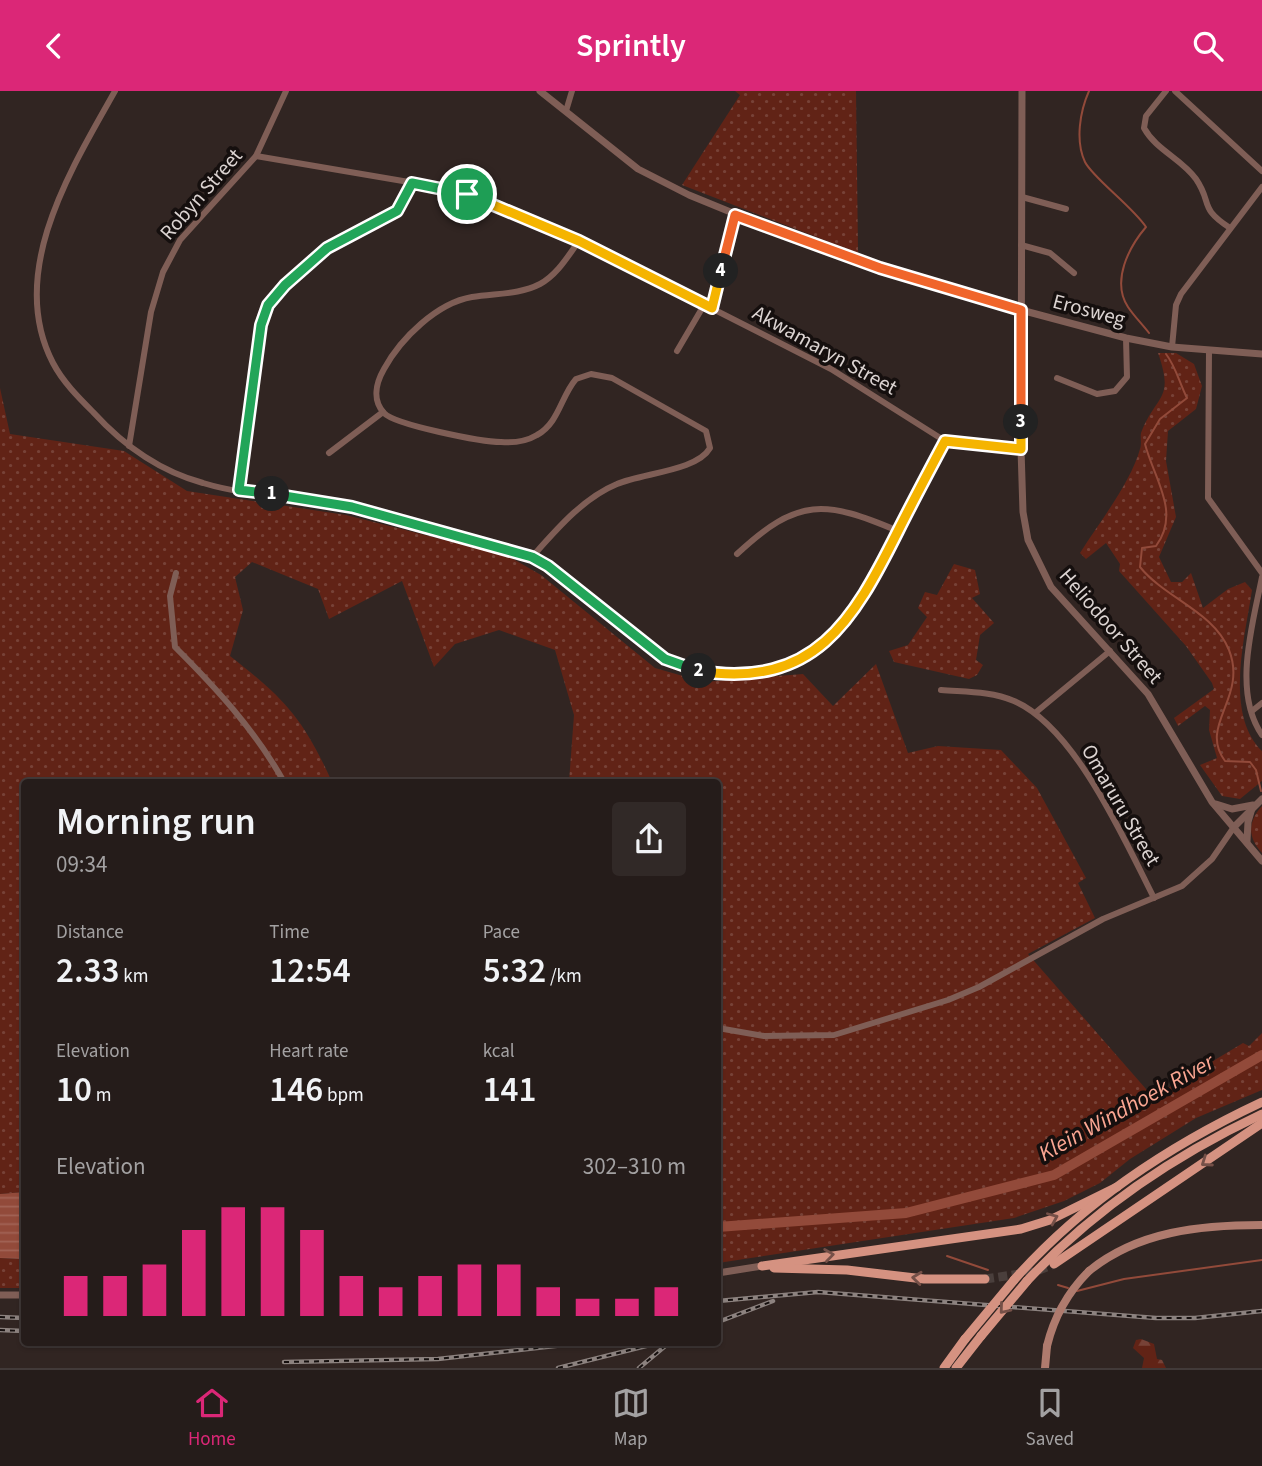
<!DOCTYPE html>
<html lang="en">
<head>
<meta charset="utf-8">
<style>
	:root { --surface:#251c1a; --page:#312927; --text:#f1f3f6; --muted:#a3a1a2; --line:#423a39; --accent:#db2777 }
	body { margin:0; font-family:"Source Sans 3",sans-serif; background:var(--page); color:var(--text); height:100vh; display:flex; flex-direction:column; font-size:26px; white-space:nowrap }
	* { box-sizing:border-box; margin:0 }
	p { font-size:23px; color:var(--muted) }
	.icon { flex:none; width:38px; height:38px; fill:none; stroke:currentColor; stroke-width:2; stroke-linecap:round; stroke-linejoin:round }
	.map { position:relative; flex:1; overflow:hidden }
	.details { position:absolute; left:21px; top:688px; width:700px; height:567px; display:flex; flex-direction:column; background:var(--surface); border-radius:7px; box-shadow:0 2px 5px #0004,0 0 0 2px var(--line) }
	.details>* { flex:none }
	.pin { position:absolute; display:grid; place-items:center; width:60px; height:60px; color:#fff; margin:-30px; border:4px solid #fff; border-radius:50%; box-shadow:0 2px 7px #0007 }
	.km { position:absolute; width:35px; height:35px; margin:-18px; border-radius:50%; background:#222; color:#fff; font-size:19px; line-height:35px; text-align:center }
	.round { display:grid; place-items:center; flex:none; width:74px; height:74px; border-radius:7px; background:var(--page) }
	.overview { display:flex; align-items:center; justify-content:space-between; height:119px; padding:0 35px }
	h1 { font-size:38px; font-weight:600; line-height:52px }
	.metrics { display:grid; grid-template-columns:repeat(3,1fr); gap:10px; height:119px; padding:7px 35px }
	.metrics div { display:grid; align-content:center }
	.metrics b { font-size:35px; font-weight:600 }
	.metrics small { font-size:19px; font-weight:400 }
	.metrics p { font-size:19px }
	.chart { height:196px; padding:14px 35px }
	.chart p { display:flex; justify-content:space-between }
	.chart svg { width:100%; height:126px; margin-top:7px; stroke:var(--accent); stroke-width:6 }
	header { display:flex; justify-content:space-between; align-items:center; height:91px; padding:0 35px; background:var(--accent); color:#fff; font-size:32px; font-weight:600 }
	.dock { display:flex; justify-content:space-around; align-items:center; height:98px; border-top:2px solid var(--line); background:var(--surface); font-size:19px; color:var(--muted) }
	.dock a { display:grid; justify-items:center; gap:4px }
	.dock .current { color:var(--accent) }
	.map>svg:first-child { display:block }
	.grass { fill:url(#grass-dots) }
	.forest { fill:url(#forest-firs) }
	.water { fill:url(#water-rules) }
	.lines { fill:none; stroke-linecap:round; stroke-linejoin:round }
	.stream { stroke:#924a3a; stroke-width:2 }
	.river { stroke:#924a3a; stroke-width:10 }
	.primary-tunnel { stroke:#4a3f3c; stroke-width:9; stroke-dasharray:9 4.5; stroke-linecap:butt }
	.minor { stroke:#7f5e56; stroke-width:6 }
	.tertiary { stroke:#7f5e56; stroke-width:7 }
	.secondary { stroke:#af7b6e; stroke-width:8 }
	.primary { stroke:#d59281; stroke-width:9 }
	.rail-casing { stroke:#8c827f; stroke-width:4.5 }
	.rail { stroke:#150f0e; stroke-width:2; stroke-dasharray:5; stroke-linecap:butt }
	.secondary-bridge { stroke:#af7b6e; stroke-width:8 }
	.primary-bridge { stroke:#d59281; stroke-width:9 }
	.oneway { stroke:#755048 }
	.split-1-casing { stroke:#fff; stroke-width:14 }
	.split-2-casing { stroke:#fff; stroke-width:14 }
	.split-3-casing { stroke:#fff; stroke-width:14 }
	.split-4-casing { stroke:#fff; stroke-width:14 }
	.split-5-casing { stroke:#fff; stroke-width:14 }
	.split-1 { stroke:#22a559; stroke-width:9 }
	.split-2 { stroke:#22a559; stroke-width:9 }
	.split-3 { stroke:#f5b400; stroke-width:9 }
	.split-4 { stroke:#f0652b; stroke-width:9 }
	.split-5 { stroke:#f5b400; stroke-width:9 }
	.labels { text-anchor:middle; stroke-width:7; stroke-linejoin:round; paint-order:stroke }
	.street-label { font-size:21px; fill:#dbd3d1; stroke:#150f0e }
	.water-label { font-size:23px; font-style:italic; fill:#fba692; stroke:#150f0e }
</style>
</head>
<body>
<header><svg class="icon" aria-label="back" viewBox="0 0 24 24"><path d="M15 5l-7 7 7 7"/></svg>Sprintly<svg class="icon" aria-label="search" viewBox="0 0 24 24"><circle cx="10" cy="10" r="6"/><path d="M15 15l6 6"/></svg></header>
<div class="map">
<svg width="1262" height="1277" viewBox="0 0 1262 1277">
	<defs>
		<pattern id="grass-dots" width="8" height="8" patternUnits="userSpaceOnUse" patternTransform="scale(1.75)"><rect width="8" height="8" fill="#612316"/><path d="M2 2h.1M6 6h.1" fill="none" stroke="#774237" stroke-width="1.8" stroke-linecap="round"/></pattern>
		<pattern id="forest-firs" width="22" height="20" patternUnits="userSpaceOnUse" patternTransform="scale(1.75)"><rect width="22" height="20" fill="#612316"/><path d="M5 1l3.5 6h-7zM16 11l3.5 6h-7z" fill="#774237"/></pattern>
		<pattern id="water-rules" width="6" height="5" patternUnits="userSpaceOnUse" patternTransform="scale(1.75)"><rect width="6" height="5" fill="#924a3a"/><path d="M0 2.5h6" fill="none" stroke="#a16355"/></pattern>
	</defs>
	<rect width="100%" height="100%" fill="#312522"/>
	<g class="grass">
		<path d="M735 0H856L858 162 682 94 740 4Z"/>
		<path d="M1158 262H1176L1194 273 1202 295 1196 318 1168 340 1166 370 1176 426 1159 466 1171 491H1182L1191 482 1203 517 1228 498 1245 491 1252 499C1245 546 1224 623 1262 660V690L1240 708 1222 705 1200 674 1217 667 1209 639 1210 619 1205 615 1178 635 1174 627 1214 598 1212 592 1186 555 1119 480 1120 473 1106 452 1086 468 1080 462C1099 432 1131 391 1140 358 1142 352 1140 347 1141 342 1156 303 1175 310 1158 262Z"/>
		<path d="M0 297 10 343 124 360 187 400 346 424 508 465 541 484 655 577 704 591 803 583 833 615 876 573 908 662 938 655 1001 659 1037 697 1086 787 1078 792 1095 827 1028 863 1153 1006 1243 952 1249 955 1262 942V999L1196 1027 1130 1068 1100 1092 1064 1110 1014 1127 718 1172V691H569L574 624 555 559 499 539 455 553 434 576 402 490 329 528 318 498 252 471 235 486 243 519 230 565C285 608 303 627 332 691H24V1101L0 1103Z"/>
		<path d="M954 473 975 479 980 503 972 507 994 532 980 544 976 569 983 574 977 584 969 588 894 571 889 560 908 554 927 526 918 517 925 501 937 504Z"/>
		<path d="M1262 715V762C1248 747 1247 731 1262 715Z"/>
		<path d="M0 1167 24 1168V1197H0Z"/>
	</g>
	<path class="forest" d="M1141 1248 1154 1253 1157 1268 1162 1269 1166 1277H1174H1142L1144 1267 1133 1257 1136 1249Z"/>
	<path class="water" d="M24 1101V1168L0 1167V1103Z"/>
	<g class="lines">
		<g class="stream">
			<path d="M1089 0C1080 20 1075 50 1085 71 1093 87 1132 115 1146 136 1129 156 1111 190 1128 216 1134 225 1142 233 1149 242"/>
			<path d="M1166 263C1176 276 1179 291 1187 307L1160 328 1145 353C1154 388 1181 421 1156 455L1142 457 1140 476C1166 508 1213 520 1229 559 1248 607 1198 634 1225 670L1250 671 1256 679 1261 700"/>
			<path d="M947 1165 988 1179"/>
			<path d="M1058 1194 1068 1197"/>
			<path d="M1077 1200 1124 1188 1262 1169"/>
		</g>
		<path class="river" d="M718 1136 906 1122 1054 1084 1262 964"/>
		<path class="primary-tunnel" d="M985 1188 1034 1181 1054 1173"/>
		<g class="minor">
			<path d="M115 0C71 78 6 182 53 272 63 291 78 306 93 321 123 354 159 380 203 392 249 406 301 406 349 415 411 427 472 449 532 466L548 475C585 505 623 543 665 568 683 579 705 581 726 583 822 591 862 512 898 440 913 410 929 380 945 350"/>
			<path d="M1166 0 1146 25 1144 37C1156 59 1182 68 1196 88 1213 113 1198 116 1230 137"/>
			<path d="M1175 0 1262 80"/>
			<path d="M566 20 572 0"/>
			<path d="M256 65 444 97 488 110 579 150 831 278 945 350 1021 358"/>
			<path d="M1022 106 1066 118"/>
			<path d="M1021 154 1050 162 1074 182"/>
			<path d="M712 217 735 124"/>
			<path d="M1172 256 1176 214 1181 203 1262 96"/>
			<path d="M677 260 704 214"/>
			<path d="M1209 260 1208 407 1262 482"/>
			<path d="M1057 287 1097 303 1115 300 1127 286 1126 247"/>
			<path d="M129 355 151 221 163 181 180 149 256 65 286 0"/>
			<path d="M329 362 383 321"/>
			<path d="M239 399 261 234 268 213 285 194 326 157 397 119 412 91"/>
			<path d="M737 463C798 406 825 409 898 440"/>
			<path d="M532 466C556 439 583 407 617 393 642 382 697 380 710 357L706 340 612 287 591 283 576 288C561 305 559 332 537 344 527 350 513 352 501 351 482 351 395 334 384 322 372 309 376 292 384 278 401 247 437 212 472 206 495 202 519 204 540 193 557 184 568 165 579 150"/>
			<path d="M176 482 170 505 175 556C216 597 255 639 284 691"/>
			<path d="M1262 486C1253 532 1232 601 1262 644"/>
			<path d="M941 599C965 601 991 600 1014 610 1075 636 1125 750 1154 807"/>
			<path d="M1252 620 1262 612"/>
			<path d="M1035 622 1110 560"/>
			<path d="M718 937 764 945 834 944 948 909 979 896 1103 828 1182 795 1212 768 1234 736"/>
		</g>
		<g class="tertiary">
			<path d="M540 0 638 78 689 104 823 159 1021 219 1126 247 1172 256 1262 263"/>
			<path d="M1022 0 1021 358 1023 421 1028 449 1051 496 1148 603 1212 711 1262 770"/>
			<path d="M1216 713 1232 718 1253 714 1248 731 1247 750"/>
			<path d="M1234 736 1262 708"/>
			<path d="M718 1182 762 1175"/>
			<path d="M0 1204H24"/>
		</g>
		<g class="secondary">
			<path d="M1089 1180C1138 1140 1201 1134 1262 1134"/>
			<path d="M1045 1277 1047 1255"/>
		</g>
		<g class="primary">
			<path d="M1054 1173 1262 1032"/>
			<path d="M762 1175 1021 1138 1050 1129 1117 1096"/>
			<path d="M774 1177 847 1179 924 1188H985"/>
			<path d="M1014 1189C1082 1112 1170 1054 1262 1011"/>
			<path d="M1027 1190C1093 1119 1175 1064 1262 1023"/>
			<path d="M944 1277 965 1248"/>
			<path d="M956 1277 981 1245"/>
		</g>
		<defs>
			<g id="rail">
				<path d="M718 1210 818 1201 1156 1227H1195L1262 1220"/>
				<path d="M0 1226 24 1227"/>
				<path d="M718 1231 773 1210"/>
				<path d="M0 1239 24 1240"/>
				<path d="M284 1271 438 1268 591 1251"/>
				<path d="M558 1277 662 1251"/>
				<path d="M639 1277 670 1251"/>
			</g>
		</defs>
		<use href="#rail" class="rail-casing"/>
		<use href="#rail" class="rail"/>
		<path class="secondary-bridge" d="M1047 1255C1054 1226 1067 1202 1089 1180"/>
		<g class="primary-bridge">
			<path d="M981 1245 1027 1190"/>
			<path d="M965 1248 1014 1189"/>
		</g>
	</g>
	<defs><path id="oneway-chevron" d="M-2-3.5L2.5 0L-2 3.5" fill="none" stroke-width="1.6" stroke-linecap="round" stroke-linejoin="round" transform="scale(1.75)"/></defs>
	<g class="oneway">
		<use href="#oneway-chevron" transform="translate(1206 1071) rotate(145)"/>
		<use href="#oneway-chevron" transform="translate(1053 1127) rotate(-23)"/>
		<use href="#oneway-chevron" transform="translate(829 1164) rotate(-8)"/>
		<use href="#oneway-chevron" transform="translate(917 1187) rotate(-174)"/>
		<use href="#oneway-chevron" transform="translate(1004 1218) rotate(130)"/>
	</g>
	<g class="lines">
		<defs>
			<path id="split-1" d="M272 403 239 399 261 234 268 214 285 194 327 157 397 120 412 92 467 103"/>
			<path id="split-2" d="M272 403 352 416 532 466 548 475 665 568 699 580"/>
			<path id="split-3" d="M699 580C815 598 853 530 898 440 913 410 929 380 945 350L1021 358V331"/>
			<path id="split-4" d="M721 180 735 124 880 177 1021 219V331"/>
			<path id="split-5" d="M467 103 579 150 712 217 721 180"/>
		</defs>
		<use href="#split-1" class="split-1-casing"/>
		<use href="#split-2" class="split-2-casing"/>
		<use href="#split-3" class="split-3-casing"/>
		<use href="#split-4" class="split-4-casing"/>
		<use href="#split-5" class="split-5-casing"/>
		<use href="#split-1" class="split-1"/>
		<use href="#split-2" class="split-2"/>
		<use href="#split-3" class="split-3"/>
		<use href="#split-4" class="split-4"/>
		<use href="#split-5" class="split-5"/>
	</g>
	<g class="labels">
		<g class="street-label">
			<text transform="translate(201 103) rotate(-49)" y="7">Robyn Street</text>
			<text transform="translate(1089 219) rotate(15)" y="7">Erosweg</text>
			<text transform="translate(825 259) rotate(29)" y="7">Akwamaryn Street</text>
			<text transform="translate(1111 535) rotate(49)" y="7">Heliodoor Street</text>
			<text transform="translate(1121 714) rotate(60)" y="7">Omaruru Street</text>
		</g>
		<g class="water-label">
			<text transform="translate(1126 1016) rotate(-29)" y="8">Klein Windhoek River</text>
		</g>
	</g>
</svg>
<div class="pin" style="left:467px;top:103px;background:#1e9e55"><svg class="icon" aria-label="arrive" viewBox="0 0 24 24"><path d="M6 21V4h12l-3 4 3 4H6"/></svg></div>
<b class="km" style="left:272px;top:403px">1</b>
<b class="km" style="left:699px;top:580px">2</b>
<b class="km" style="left:1021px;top:331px">3</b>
<b class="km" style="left:721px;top:180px">4</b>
<section class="details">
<div class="overview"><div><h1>Morning run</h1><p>09:34</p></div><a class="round"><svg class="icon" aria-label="share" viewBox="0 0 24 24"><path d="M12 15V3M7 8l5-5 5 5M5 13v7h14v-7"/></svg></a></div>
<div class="metrics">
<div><p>Distance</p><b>2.33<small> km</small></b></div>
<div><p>Time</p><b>12:54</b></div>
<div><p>Pace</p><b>5:32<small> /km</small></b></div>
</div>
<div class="metrics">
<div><p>Elevation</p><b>10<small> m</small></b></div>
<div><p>Heart rate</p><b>146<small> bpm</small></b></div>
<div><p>kcal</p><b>141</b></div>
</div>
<div class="chart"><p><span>Elevation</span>302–310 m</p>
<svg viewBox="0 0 160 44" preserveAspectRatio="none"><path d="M5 44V30M15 44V30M25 44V26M35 44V14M45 44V6M55 44V6M65 44V14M75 44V30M85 44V34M95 44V30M105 44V26M115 44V26M125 44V34M135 44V38M145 44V38M155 44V34"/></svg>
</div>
</section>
</div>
<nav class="dock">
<a class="current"><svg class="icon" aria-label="home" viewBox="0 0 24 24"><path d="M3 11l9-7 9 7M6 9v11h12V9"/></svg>Home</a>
<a><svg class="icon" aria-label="map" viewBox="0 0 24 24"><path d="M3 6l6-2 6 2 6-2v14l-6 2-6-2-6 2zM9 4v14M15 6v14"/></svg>Map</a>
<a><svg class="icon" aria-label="saved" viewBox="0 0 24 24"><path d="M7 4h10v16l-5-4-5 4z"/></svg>Saved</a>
</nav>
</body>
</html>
